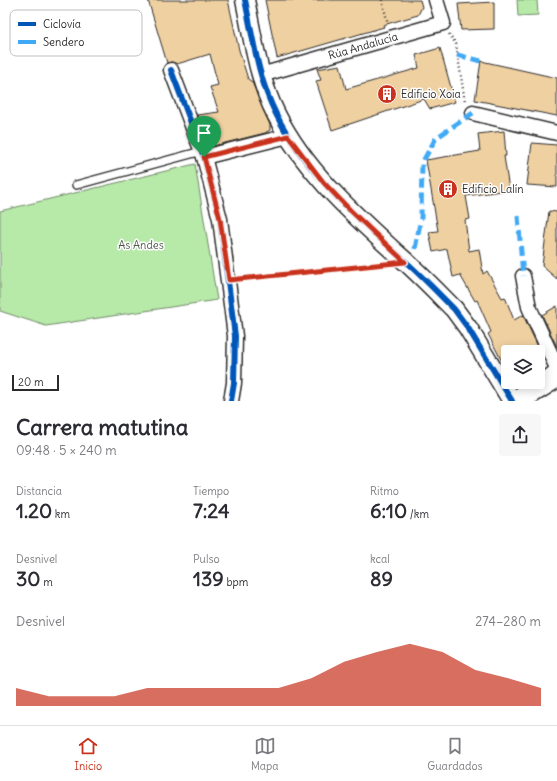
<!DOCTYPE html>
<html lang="es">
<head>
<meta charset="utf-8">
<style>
	:root { --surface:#fff; --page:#f7f7f7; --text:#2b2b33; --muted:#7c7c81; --line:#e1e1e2; --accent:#c8321e }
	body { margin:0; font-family:Delius,sans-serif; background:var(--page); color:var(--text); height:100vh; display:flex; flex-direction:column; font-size:15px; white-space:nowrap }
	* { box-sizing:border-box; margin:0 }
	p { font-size:13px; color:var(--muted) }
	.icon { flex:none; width:22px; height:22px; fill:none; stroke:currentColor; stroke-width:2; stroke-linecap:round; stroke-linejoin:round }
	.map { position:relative; height:401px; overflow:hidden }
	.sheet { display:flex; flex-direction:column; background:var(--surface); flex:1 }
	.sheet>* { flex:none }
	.buttons { position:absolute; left:501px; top:345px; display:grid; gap:8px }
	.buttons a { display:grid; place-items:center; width:44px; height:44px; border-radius:4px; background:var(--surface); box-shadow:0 2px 10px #0003; font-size:20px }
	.scale { position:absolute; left:12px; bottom:10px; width:47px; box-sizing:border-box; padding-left:4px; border:2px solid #2b2b2b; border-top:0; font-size:11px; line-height:14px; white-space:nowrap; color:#2b2b2b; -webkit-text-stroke:3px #fff; paint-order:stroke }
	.pin { position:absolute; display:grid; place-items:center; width:34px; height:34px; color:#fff; margin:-41px -17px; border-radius:50% 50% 50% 0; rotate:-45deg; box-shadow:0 0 4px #0007 }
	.pin .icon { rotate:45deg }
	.round { display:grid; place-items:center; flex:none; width:42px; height:42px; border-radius:4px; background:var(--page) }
	.overview { display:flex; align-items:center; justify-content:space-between; height:68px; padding:0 16px }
	h1 { font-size:22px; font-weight:700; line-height:30px }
	.figures { display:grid; grid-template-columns:repeat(3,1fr); gap:6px; height:68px; padding:4px 16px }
	.figures div { display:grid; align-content:center }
	.figures b { font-size:20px; font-weight:700 }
	.figures small { font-size:11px; font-weight:400 }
	.figures p { font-size:11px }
	.chart { height:112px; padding:8px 16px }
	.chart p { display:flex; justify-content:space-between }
	.chart svg { width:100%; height:72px; margin-top:4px; fill:var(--accent); opacity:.7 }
	.tab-bar { display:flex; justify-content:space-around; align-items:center; height:56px; border-top:1px solid var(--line); background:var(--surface); font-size:11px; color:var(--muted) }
	.tab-bar a { display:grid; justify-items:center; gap:2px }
	.tab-bar .active { color:var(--accent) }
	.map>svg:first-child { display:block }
	.green { fill:#b7e9a9; stroke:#718a6a }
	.building { fill:#efd0a1; stroke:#2b2b2b }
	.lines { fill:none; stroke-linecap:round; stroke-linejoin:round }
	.service-casing { stroke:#2b2b2b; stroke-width:10 }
	.minor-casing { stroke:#2b2b2b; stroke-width:17 }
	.tertiary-casing { stroke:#2b2b2b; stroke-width:21 }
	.primary-casing { stroke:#2b2b2b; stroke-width:25 }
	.path { stroke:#2b2b2b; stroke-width:2.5; stroke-dasharray:1 3; stroke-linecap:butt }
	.service { stroke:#fff; stroke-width:7 }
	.minor { stroke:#fff; stroke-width:14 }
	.tertiary { stroke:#fff; stroke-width:18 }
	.primary { stroke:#fff; stroke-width:22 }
	.quiet { stroke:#3fa9f5; stroke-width:5; stroke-dasharray:10 5; stroke-linecap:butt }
	.cycleway-casing { stroke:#fff; stroke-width:8 }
	.cycleway { stroke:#0057b8; stroke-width:6 }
	.route-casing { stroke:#fff; stroke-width:8 }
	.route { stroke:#c8321e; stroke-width:5 }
	.labels { text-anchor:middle; stroke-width:3; stroke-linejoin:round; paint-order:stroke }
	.street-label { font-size:11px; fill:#2b2b2b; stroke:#fff }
	.poi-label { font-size:11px; fill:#2b2b2b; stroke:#fff; text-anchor:start }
	.park-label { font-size:11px; fill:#4e5a4a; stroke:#fff }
	.key { fill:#fff; stroke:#bfbfbf; stroke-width:1 }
	.key-label { font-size:11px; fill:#2b2b2b }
</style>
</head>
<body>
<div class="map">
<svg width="557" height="401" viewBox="0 0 557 401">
	<rect width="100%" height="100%" fill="#fff"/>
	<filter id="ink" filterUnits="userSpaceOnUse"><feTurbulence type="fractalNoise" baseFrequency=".025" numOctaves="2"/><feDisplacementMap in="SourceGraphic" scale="8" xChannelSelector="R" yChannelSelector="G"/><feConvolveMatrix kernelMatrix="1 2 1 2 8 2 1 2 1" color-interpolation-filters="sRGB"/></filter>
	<g filter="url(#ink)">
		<g class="green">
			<path d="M517 0H537L538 15 518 16Z"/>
			<path d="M195 164 217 300 46 326 0 311V211Z"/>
		</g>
		<g class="building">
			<path d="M148 0H228L239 50 248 79 252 82 270 125V130L265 133 209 147 197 115 219 112 210 87 218 85 210 54 177 64 172 62 167 63Z"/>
			<path d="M265 0H420L422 7 418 15 383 25 384 27 277 58Z"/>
			<path d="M494 2V29L461 30 458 4Z"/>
			<path d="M440 48 455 102 430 109 424 99 332 130 316 81 321 80 317 69 340 65 346 89 419 68 416 55Z"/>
			<path d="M481 61 557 78V116L475 100Z"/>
			<path d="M504 131 506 156H504L509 190 466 196 470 219 465 220 469 251 479 249 483 274 487 271 502 298 505 297 514 320 523 315 542 355 538 357V352H508V373L488 334 491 332 477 300 475 301 460 275 453 277 447 249 433 252 429 232 438 231 426 160 480 151 478 134Z"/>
			<path d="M532 143 557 145V187L527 185Z"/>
			<path d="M549 211 557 212V279L542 266Z"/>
			<path d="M557 306V347L542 315Z"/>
		</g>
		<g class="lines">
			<defs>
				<path id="service" d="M76 185 202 151"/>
				<g id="minor">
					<path d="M171 70 204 157 220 219 235 336 234 383 231 401"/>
					<path id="s1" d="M261 75 443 23 436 0"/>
					<path d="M473 113 557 133"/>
					<path d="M204 157 288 136"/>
					<path d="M523 276 529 307 557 368"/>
				</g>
				<path id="tertiary" d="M245 0C253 38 258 79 276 114 304 170 352 213 397 254 417 271 435 290 454 309L468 328 512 401"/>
				<path id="primary" d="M517 401 557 376"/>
			</defs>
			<use href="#service" class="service-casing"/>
			<use href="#minor" class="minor-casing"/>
			<use href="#tertiary" class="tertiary-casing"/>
			<use href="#primary" class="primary-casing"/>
			<g class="path">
				<path d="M382 0 388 24"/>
				<path d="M449 34 456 44 465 102"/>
				<path d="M241 279 383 264"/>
			</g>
			<use href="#service" class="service"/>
			<use href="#minor" class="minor"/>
			<use href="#tertiary" class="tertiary"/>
			<use href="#primary" class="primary"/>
			<g class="quiet">
				<path d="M457 55 481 61"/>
				<path d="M518 216 523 276"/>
				<path d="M415 249 421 218 422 163 436 138 473 113"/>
			</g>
			<defs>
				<g id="cycleway">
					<path d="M245 0C253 38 258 79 276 114 304 170 352 213 397 254 417 271 435 290 454 309L468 328 512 401"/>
					<path d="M171 70 204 157 220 219 235 336 234 383 231 401"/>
				</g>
			</defs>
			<use href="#cycleway" class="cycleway-casing"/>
			<use href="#cycleway" class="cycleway"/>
		</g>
	</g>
	<g class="lines" filter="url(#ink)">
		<defs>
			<path id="route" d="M288 136 324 183 351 211 405 262 229 280 220 219 204 157Z"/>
		</defs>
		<use href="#route" class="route-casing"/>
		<use href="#route" class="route"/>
	</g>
	<defs>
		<symbol id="building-disc" viewBox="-11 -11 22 22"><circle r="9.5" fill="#c8321e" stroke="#fff"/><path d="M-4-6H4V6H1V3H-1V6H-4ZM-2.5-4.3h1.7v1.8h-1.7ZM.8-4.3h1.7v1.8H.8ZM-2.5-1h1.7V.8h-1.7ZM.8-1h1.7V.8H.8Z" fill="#fff"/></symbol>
	</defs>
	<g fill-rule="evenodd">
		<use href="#building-disc" x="376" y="83" width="22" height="22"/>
		<use href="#building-disc" x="437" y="178" width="22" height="22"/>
	</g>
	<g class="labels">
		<g class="street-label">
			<text dy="4" stroke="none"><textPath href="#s1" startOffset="106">Rúa Andalucía</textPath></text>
		</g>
		<g class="poi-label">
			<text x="401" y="98">Edificio Xoia</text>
			<text x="462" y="193">Edificio Lalín</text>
		</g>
		<g class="park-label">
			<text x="141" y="249">As Andes</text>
		</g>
	</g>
	<rect x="10" y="10" width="132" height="46" rx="6" class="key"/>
	<rect x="18" y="22" width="18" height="4" fill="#0057b8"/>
	<rect x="18" y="40" width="18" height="4" fill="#3fa9f5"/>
	<g class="key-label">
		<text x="43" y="28">Ciclovía</text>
		<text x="43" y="46">Sendero</text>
	</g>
</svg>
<div class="buttons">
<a><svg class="icon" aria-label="layers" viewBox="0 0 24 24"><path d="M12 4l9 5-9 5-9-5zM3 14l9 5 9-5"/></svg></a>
</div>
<div class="scale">20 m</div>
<div class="pin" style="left:204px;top:157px;background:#1e9e55"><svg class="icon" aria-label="arrive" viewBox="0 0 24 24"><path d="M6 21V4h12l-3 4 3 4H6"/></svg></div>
</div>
<section class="sheet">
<div class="overview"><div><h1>Carrera matutina</h1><p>09:48 · 5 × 240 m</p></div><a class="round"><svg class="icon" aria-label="share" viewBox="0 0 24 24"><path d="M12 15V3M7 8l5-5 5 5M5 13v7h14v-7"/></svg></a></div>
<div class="figures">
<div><p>Distancia</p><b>1.20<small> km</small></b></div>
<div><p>Tiempo</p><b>7:24</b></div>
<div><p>Ritmo</p><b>6:10<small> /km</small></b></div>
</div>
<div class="figures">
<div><p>Desnivel</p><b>30<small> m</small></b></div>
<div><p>Pulso</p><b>139<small> bpm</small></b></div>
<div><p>kcal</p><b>89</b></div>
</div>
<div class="chart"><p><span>Desnivel</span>274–280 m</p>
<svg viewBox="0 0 160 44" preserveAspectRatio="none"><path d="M0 44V33L10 38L20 38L30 38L40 33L50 33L60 33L70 33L80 33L90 27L100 17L110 11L120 6L130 11L140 22L150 27L160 33V44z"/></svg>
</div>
</section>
<nav class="tab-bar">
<a class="active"><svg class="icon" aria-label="home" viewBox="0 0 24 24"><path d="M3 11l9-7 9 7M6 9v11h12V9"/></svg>Inicio</a>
<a><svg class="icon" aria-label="map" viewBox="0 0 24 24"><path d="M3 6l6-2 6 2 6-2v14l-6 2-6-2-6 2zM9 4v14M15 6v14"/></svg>Mapa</a>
<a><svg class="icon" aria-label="saved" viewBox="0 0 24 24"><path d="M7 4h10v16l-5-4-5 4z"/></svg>Guardados</a>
</nav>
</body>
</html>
